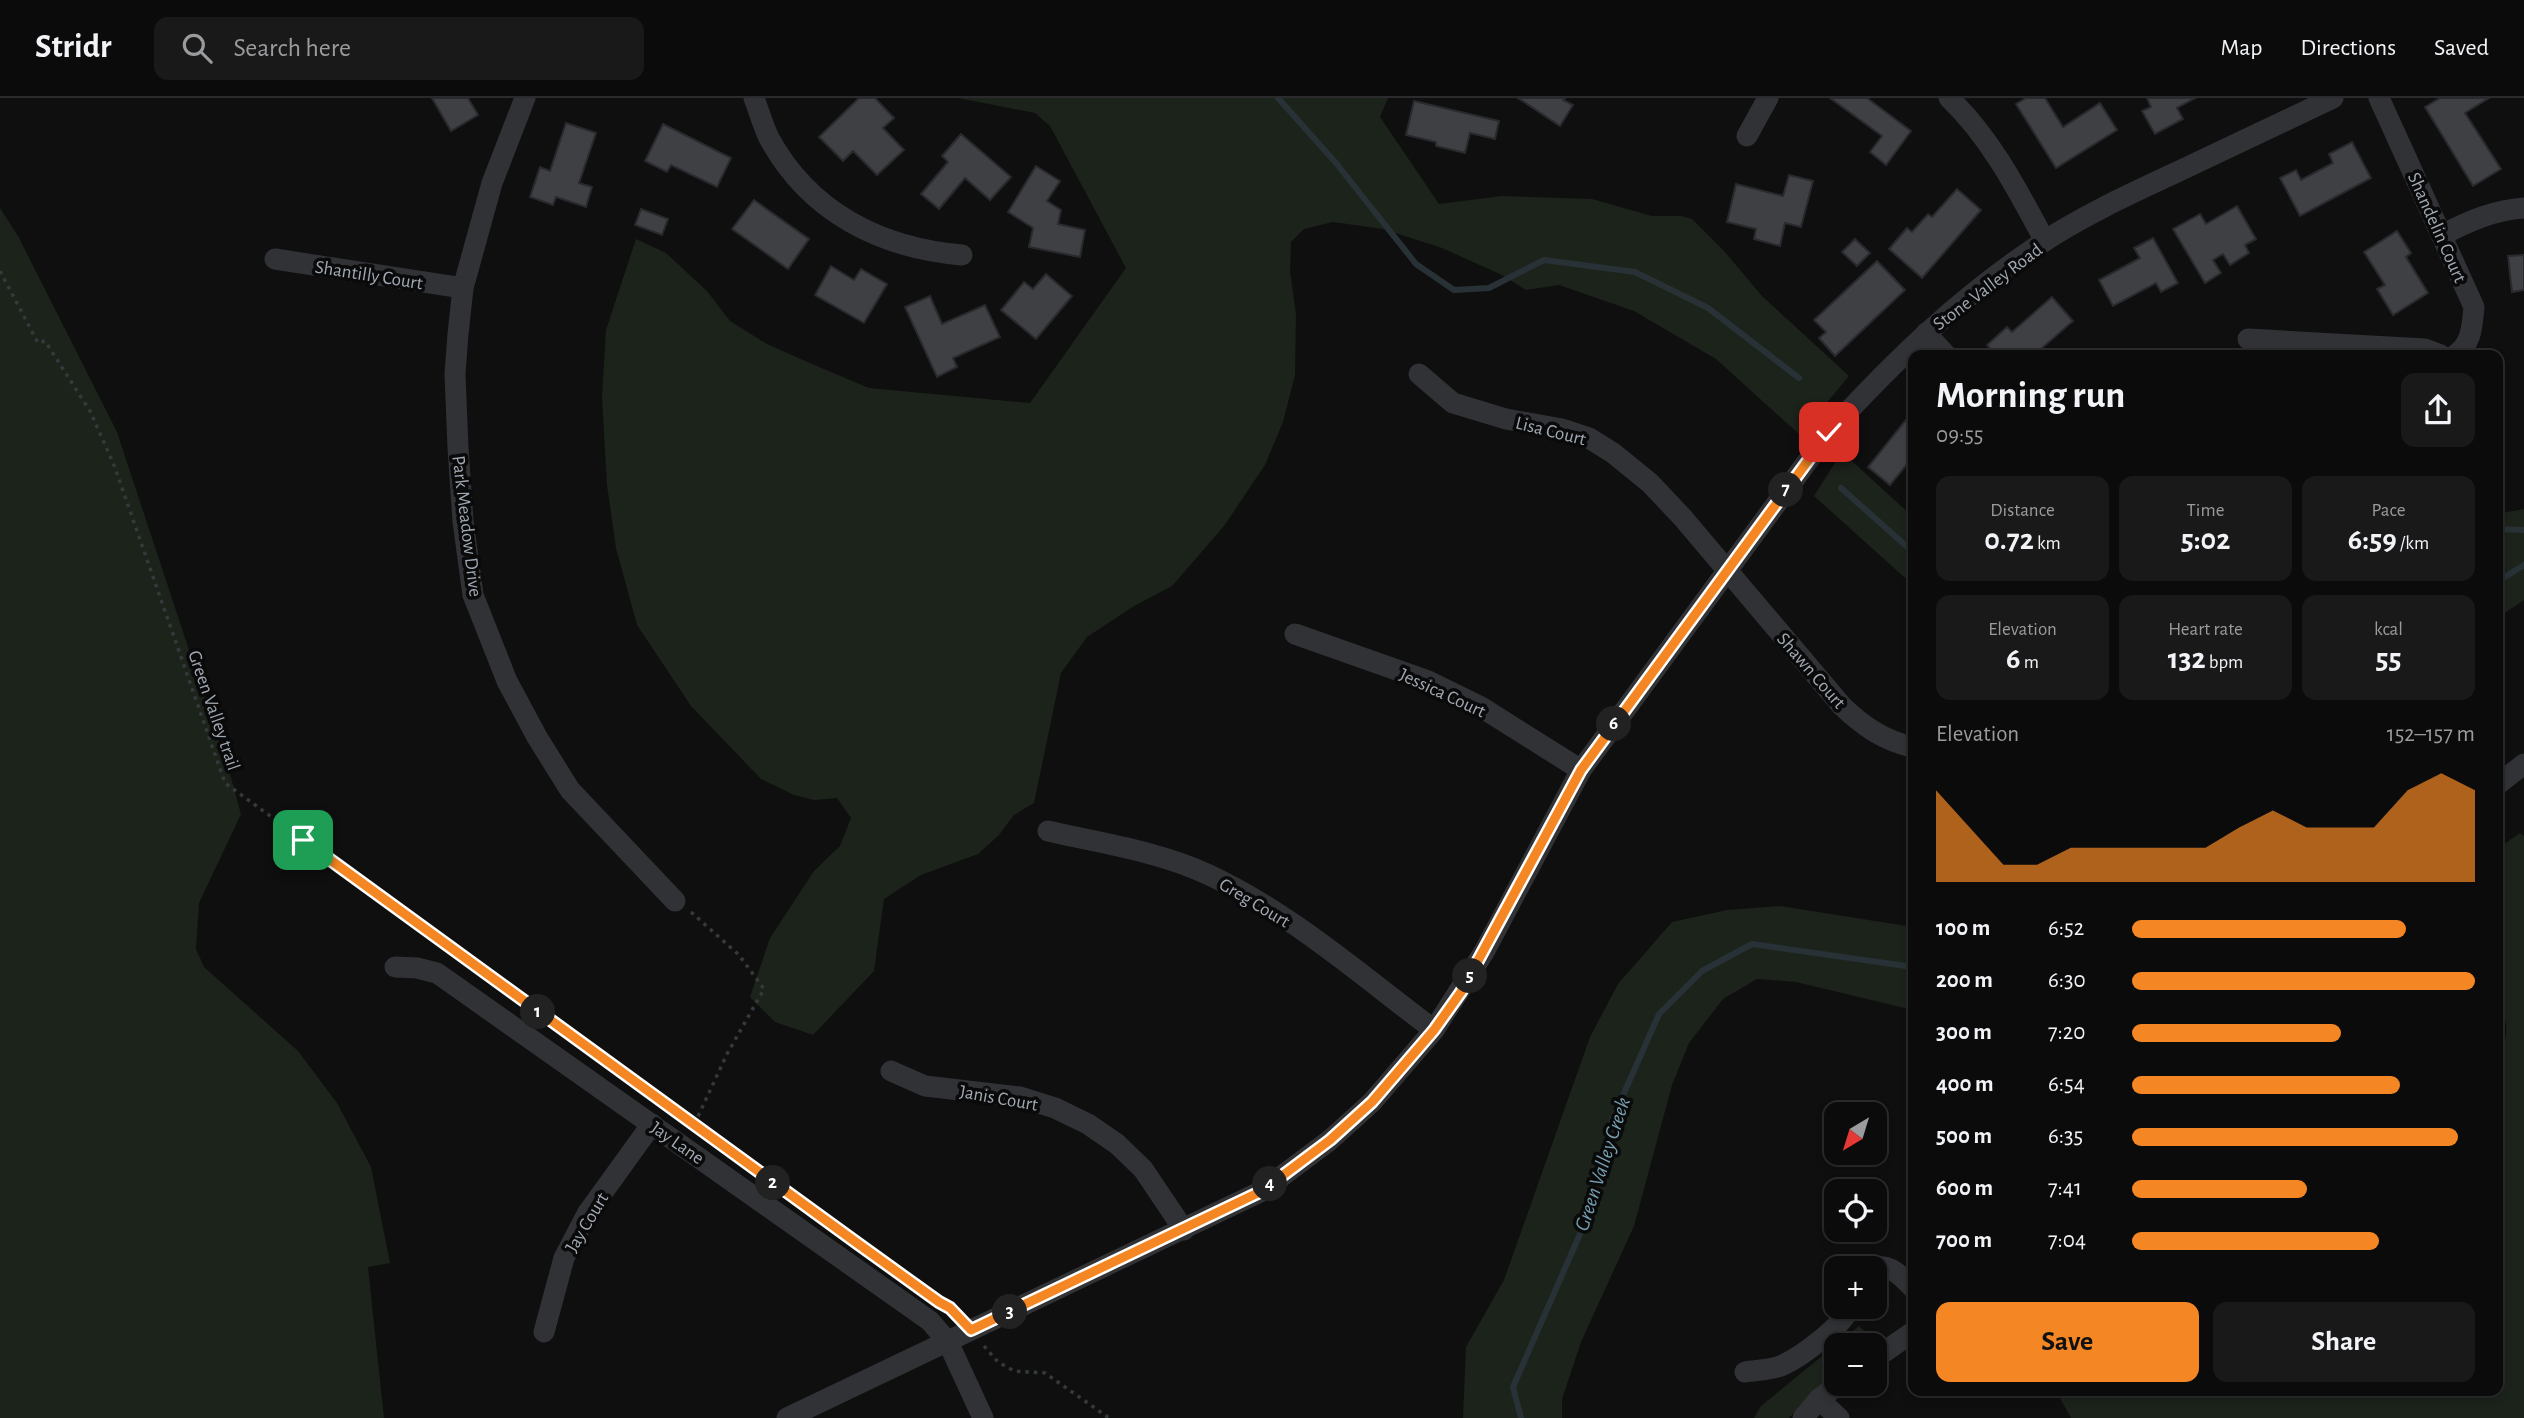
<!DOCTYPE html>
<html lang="en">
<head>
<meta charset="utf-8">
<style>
	:root { --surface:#0b0b0c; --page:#19191a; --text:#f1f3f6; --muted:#9a9b9d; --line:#2b2b2d; --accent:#f48723 }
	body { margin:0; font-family:"Alegreya Sans",sans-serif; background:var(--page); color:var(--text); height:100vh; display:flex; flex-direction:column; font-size:26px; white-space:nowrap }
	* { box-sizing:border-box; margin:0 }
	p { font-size:23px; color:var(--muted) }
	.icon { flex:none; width:38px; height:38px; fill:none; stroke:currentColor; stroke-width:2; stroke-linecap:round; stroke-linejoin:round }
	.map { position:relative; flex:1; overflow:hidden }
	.sheet { position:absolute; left:1908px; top:252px; width:595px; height:1046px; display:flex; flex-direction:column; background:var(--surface); border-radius:14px; box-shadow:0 4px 10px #0003,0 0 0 2px var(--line) }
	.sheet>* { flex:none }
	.needle { width:46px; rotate:218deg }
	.controls { position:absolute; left:1824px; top:1004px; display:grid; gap:14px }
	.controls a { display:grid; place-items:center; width:63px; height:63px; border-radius:14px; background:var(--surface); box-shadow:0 4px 10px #0003,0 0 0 2px var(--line); font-size:35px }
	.pin { position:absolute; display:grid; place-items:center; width:60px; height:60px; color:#fff; margin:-30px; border-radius:14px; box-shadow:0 4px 10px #0006 }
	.km { position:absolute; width:35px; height:35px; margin:-18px; border-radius:50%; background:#222; color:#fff; font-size:19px; line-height:35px; text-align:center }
	.round { display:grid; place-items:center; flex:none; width:74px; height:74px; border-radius:14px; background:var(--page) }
	.summary { display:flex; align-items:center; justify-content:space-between; height:119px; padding:0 28px }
	h1 { font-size:38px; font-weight:700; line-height:52px }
	.metrics { display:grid; grid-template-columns:repeat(3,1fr); gap:10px; height:119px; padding:7px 28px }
	.metrics div { display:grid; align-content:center; border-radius:14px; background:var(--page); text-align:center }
	.metrics b { font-size:30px; font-weight:700 }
	.metrics small { font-size:19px; font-weight:400 }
	.metrics p { font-size:19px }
	.chart { height:196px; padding:14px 28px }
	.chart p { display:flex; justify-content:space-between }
	.chart svg { width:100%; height:126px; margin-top:7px; fill:var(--accent); opacity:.7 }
	.button { display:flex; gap:14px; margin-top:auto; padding:14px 28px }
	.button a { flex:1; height:80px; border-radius:14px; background:var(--accent); color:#111; font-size:28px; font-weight:700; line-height:80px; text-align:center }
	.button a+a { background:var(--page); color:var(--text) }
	ul { padding:0 28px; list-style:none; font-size:23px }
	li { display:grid; grid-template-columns:112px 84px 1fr; align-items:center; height:52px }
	li i { height:18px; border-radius:9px; background:var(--accent) }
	header { display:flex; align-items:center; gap:42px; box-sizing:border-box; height:98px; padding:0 35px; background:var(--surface); border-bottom:2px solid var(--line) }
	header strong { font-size:33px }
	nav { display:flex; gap:38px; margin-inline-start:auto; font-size:24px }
	.search { width:490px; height:63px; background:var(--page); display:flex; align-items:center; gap:18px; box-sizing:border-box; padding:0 24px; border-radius:14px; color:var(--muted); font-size:26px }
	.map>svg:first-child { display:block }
	.green { fill:#1c231b }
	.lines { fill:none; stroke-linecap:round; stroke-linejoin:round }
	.stream { stroke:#283236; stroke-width:6 }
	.building { fill:#3e4044; stroke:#292a2d; stroke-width:2 }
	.path { stroke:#36393c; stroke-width:3.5; stroke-dasharray:3.5 5; stroke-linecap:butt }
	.minor { stroke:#303235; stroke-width:21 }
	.route-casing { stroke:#fff; stroke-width:14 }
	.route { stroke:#f48723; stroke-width:9 }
	.labels { text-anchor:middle; stroke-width:7; stroke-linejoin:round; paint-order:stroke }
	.street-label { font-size:19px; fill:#a0a9b2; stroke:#0a0a0b }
	.water-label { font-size:21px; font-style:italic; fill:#759eae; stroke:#0a0a0b }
</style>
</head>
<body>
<header>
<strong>Stridr</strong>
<div class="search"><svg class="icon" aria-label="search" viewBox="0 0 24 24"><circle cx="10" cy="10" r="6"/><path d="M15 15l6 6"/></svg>Search here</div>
<nav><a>Map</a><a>Directions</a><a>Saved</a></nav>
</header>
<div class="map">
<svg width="2524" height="1320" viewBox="0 0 2524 1320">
	<rect width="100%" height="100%" fill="#0f0f10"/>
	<g class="green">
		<path d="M958 0H1388L1380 19 1439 106 1502 98 1592 101 1652 118H1681L1692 121 1724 153 1762 198 1849 278 1800 337 1716 261 1634 213 1559 187 1526 192 1502 177 1442 150 1383 131 1333 124 1304 131 1291 144 1290 174 1296 216 1295 277 1283 324 1265 367 1224 428 1172 488 1134 508 1087 539 1061 575 1034 705 1014 717 999 737 978 756 921 777 884 801 874 873 813 937 775 924 750 899 770 840 814 773 840 748 851 720 837 700 814 702 794 697 761 681 691 608 637 527 616 450 607 387 602 300 606 232 636 141 666 155 707 193 730 223 767 246 812 266 869 290 1030 305 1126 170 1050 28 1035 15Z"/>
		<path d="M0 110 18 138 117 334 230 676 241 716 199 805 196 851 204 869 298 953 337 1005 371 1069 390 1165 368 1169 384 1320H0Z"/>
		<path d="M1842 354 1913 419V487L1814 398Z"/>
		<path d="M2524 411V502L2497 520V416Z"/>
		<path d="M2520 735 2524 738V1320H2071L2056 1293H2497V956C2511 935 2508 926 2497 905V751Z"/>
		<path d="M1780 808 1913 829V912L1796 884 1757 881 1723 901 1689 945 1672 987 1634 1128 1581 1244 1562 1301V1320H1463L1466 1249 1504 1182 1590 939 1618 886 1672 824 1727 812Z"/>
		<path d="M1859 1228 1881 1248 1874 1252V1248H1836V1279L1816 1292 1789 1320H1754L1761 1308Z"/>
	</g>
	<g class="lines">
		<g class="stream">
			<path d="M1278 0 1336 65 1416 166 1454 192 1489 190 1544 162 1635 174 1708 210 1799 280"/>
			<path d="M1841 390 1913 454"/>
			<path d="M2497 431 2524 432"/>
			<path d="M2497 484 2524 467"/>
			<path d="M1521 1320 1513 1289 1580 1136 1612 1022 1659 916 1702 873 1752 846 1913 869"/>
		</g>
	</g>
	<g class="building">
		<path d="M432 0H468L478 17 451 33Z"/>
		<path d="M859 0H875L894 20 883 30 904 52 877 77 853 53 843 63 819 39Z"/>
		<path d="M1518 0H1565L1563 2 1573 7 1560 28Z"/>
		<path d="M1830 0H1867L1911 33 1886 67 1870 54 1882 38Z"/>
		<path d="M2026 0H2045L2063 29 2100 5 2117 32 2056 70 2016 6Z"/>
		<path d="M2147 0H2195L2177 10 2183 21 2155 36 2142 13 2151 9Z"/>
		<path d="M2440 0H2489L2465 15 2501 71 2473 88 2425 9Z"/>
		<path d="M1414 3 1499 23 1495 41 1470 35 1465 55 1436 48V44L1406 37Z"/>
		<path d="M566 25 596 35 579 85 592 89 586 109 556 99 553 107 530 99 540 69 550 73Z"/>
		<path d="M663 26 731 60 717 89 671 67 667 74 645 63Z"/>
		<path d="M961 36 1011 79 990 102 965 80 939 111 921 96 948 64 942 58Z"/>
		<path d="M2352 44 2371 80 2300 118 2280 80 2296 72 2301 82 2333 65 2329 56Z"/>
		<path d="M1036 68 1060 83 1047 103 1061 112 1058 126 1085 132 1080 159 1029 149 1033 130 1008 114Z"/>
		<path d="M1789 77 1813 83 1801 129 1785 125 1780 148 1754 141 1756 131 1727 124 1736 86 1783 98Z"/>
		<path d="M1957 91 1981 112 1922 180 1889 151 1907 130 1912 134 1928 116 1932 119Z"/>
		<path d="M754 102 809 141 788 171 732 131Z"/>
		<path d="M2237 108 2256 141 2245 147 2249 155 2230 167 2223 156 2213 162 2221 175 2205 185 2173 131 2200 116 2206 126Z"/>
		<path d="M641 111 668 121 662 137 635 127Z"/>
		<path d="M2397 133 2411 155 2406 159 2428 195 2393 217 2377 191 2385 187 2364 154Z"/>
		<path d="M2153 140 2178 185 2161 194 2156 185 2113 208 2099 182 2140 160 2134 150Z"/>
		<path d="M1855 141 1870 155 1857 168 1842 154Z"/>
		<path d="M2524 157V192L2512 194 2508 158Z"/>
		<path d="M1877 163 1905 192 1835 258 1819 240 1826 234 1814 222Z"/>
		<path d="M831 168 854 182 861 171 887 186 864 225 815 197Z"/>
		<path d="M1046 176 1072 198 1036 241 1001 212 1024 184 1033 191Z"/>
		<path d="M930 198 942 226 985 207 1000 239 953 260 957 269 937 279 905 209Z"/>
		<path d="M2052 199 2073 223 2034 257H1996L1987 247 2007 229 2012 234Z"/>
		<path d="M1913 313V359L1890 387 1868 369Z"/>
	</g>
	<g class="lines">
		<g class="path">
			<path d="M0 173 38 245 45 243 90 313 114 367 225 685 808 1110"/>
			<path d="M691 814 739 857 764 891 727 956 694 1027"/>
			<path d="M942 1206 950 1210 958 1219"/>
			<path d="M984 1248 998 1264 1014 1273 1045 1275 1109 1320"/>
		</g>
		<g class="minor">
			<path d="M525 0 492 85 463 190 458 236 455 276 458 350 463 423 473 497 507 583 537 639 570 692 675 803"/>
			<path d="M754 0C759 13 763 28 769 40 809 114 880 150 962 157"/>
			<path d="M1949 0C1991 40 2018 93 2045 143"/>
			<path d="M2379 0 2474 209C2472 228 2472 246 2455 257"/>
			<path d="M1747 38 1768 0"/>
			<path d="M2442 137C2469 123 2494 112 2524 110"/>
			<path d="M275 161 463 190"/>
			<path d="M1926 235 1946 257"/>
			<path d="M2248 241 2425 251 2441 257"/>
			<path d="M1419 276 1453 305 1506 321 1562 331 1589 340 1613 355 1650 385 1683 420 1842 608C1863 628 1884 643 1913 649"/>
			<path d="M1295 536 1428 583 1481 609 1581 672"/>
			<path d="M2497 687 2524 666"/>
			<path d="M1048 733C1100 745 1157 753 1207 776 1288 813 1362 878 1434 932"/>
			<path d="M395 869 417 870 437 875 930 1223 948 1244 983 1320"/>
			<path d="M891 973 925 988 1020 999 1055 1010 1088 1026 1117 1046 1143 1071 1184 1132"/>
			<path d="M1870 1171C1888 1163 1900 1177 1913 1190"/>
			<path d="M544 1234 564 1160 587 1116 652 1026"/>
			<path d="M1874 1261 1913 1234"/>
			<path d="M1745 1274C1756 1272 1773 1272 1783 1267 1802 1258 1843 1228 1850 1209"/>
			<path d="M1819 1301 1839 1320"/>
			<path d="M787 1320 1262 1093 1330 1042 1372 1004 1434 932 1484 854 1581 672 1829 334C1896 261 1960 199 2043 144 2084 117 2130 96 2175 75 2228 50 2280 25 2333 0"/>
			<path d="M1803 1320 1819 1301 1839 1286"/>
		</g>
	</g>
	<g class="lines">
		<defs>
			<path id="route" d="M303 742 857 1145 939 1204 950 1210 971 1232 1262 1093 1330 1042 1372 1004 1434 932 1461 894 1581 672 1829 334"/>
		</defs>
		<use href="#route" class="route-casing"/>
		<use href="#route" class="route"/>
	</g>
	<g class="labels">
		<g class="street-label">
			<text transform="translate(2438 129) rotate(66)" y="7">Shandelin Court</text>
			<text transform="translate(369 176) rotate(9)" y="7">Shantilly Court</text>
			<text transform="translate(1987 188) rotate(-37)" y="7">Stone Valley Road</text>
			<text transform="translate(1551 332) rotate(14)" y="7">Lisa Court</text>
			<text transform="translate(468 428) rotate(83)" y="7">Park Meadow Drive</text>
			<text transform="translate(1812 572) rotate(49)" y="7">Shawn Court</text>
			<text transform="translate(1443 594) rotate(25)" y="7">Jessica Court</text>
			<text transform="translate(215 612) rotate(71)" y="7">Green Valley trail</text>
			<text transform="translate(1255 804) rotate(31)" y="7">Greg Court</text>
			<text transform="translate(999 999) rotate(10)" y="7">Janis Court</text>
			<text transform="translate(678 1044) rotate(35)" y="7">Jay Lane</text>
			<text transform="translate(586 1124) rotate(-59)" y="7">Jay Court</text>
		</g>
		<g class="water-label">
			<text transform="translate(1602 1066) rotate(-72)" y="7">Green Valley Creek</text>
		</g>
	</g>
</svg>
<div class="controls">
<a><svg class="needle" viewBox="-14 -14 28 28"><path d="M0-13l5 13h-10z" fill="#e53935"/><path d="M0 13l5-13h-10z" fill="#9a9b9d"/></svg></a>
<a><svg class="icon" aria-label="locate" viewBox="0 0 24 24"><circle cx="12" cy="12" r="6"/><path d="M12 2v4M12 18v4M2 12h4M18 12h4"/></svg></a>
<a>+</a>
<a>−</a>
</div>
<div class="pin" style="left:303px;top:742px;background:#1e9e55"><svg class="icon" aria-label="arrive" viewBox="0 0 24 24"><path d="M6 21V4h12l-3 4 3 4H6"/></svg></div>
<div class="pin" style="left:1829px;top:334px;background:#d93025"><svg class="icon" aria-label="check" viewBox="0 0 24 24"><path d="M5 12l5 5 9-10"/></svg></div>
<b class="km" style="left:538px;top:914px">1</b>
<b class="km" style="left:773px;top:1085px">2</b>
<b class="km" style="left:1010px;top:1214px">3</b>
<b class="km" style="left:1270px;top:1086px">4</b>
<b class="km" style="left:1470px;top:878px">5</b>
<b class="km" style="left:1614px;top:626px">6</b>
<b class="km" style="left:1786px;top:392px">7</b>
<section class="sheet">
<div class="summary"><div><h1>Morning run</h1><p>09:55</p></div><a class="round"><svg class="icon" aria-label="share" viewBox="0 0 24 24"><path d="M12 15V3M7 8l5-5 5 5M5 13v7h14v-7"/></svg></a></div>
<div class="metrics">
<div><p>Distance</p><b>0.72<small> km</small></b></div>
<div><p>Time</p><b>5:02</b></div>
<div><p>Pace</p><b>6:59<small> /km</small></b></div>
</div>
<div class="metrics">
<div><p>Elevation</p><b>6<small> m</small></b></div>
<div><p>Heart rate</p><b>132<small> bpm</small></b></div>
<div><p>kcal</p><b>55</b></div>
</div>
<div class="chart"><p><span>Elevation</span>152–157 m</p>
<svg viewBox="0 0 160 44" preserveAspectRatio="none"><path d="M0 44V12L10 25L20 38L30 38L40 32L50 32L60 32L70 32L80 32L90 25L100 19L110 25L120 25L130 25L140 12L150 6L160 12V44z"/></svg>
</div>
<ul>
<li><b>100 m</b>6:52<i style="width:80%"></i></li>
<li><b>200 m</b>6:30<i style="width:100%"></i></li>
<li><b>300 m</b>7:20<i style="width:61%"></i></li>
<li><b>400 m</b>6:54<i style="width:78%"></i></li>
<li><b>500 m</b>6:35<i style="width:95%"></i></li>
<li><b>600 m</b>7:41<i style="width:51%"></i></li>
<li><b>700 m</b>7:04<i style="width:72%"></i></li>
</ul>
<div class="button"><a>Save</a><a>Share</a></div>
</section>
</div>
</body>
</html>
